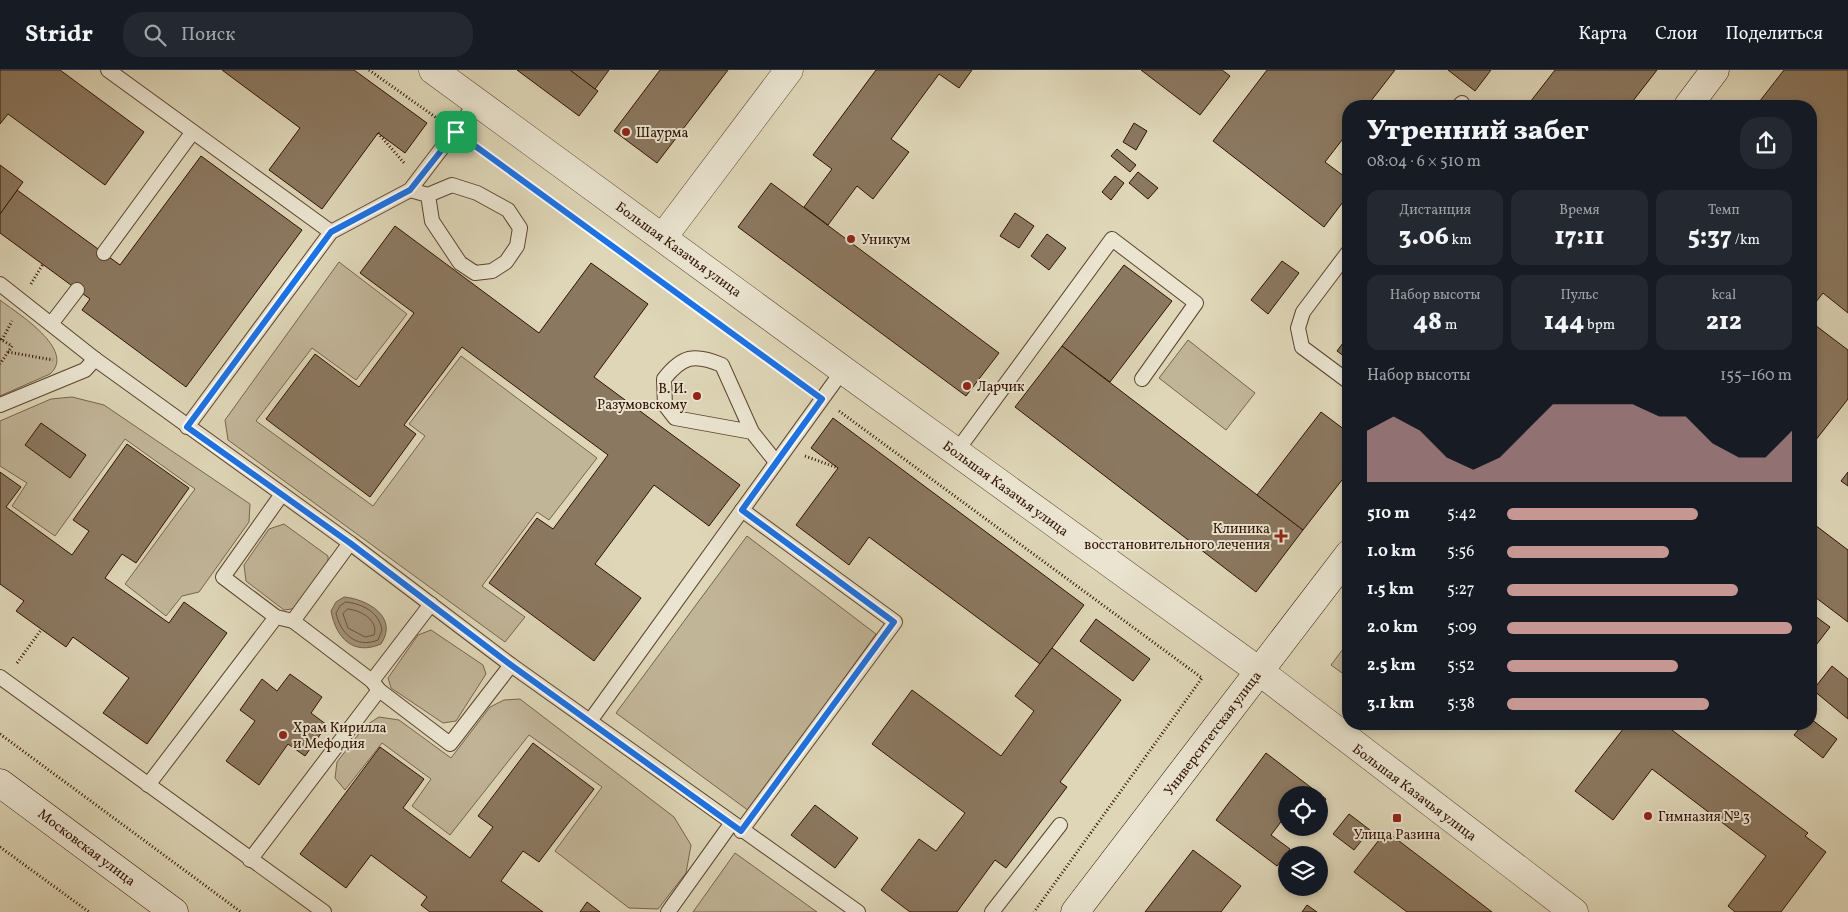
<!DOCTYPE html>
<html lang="ru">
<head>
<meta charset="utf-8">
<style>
	:root { --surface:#171b24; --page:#242831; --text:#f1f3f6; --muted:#9ea1a6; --line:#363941; --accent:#c59692 }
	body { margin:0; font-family:Vollkorn,serif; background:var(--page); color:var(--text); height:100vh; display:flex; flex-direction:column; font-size:19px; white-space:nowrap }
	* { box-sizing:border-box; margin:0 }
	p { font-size:16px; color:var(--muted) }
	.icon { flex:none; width:28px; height:28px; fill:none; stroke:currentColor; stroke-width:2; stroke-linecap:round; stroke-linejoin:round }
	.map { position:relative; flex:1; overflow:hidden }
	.drawer { position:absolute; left:1342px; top:30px; width:475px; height:630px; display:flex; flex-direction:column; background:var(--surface); border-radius:20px; box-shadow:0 2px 8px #0003 }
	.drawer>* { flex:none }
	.controls { position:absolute; left:1278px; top:716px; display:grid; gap:10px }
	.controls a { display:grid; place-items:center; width:50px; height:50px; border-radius:50%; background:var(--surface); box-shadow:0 2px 8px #0003; font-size:25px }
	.pin { position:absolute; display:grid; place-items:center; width:42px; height:42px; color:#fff; margin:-21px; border-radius:10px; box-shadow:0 2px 8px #0006 }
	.round { display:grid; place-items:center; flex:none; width:52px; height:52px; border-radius:20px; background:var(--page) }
	.headline { display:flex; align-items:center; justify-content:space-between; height:85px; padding:0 25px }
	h1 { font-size:28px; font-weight:800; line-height:38px }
	.figures { display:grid; grid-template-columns:repeat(3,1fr); gap:8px; height:85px; padding:5px 25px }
	.figures div { display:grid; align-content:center; border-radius:12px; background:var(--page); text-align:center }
	.figures b { font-size:25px; font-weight:800 }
	.figures small { font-size:14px; font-weight:400 }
	.figures p { font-size:14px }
	.chart { height:140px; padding:10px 25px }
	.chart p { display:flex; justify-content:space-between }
	.chart svg { width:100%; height:90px; margin-top:5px; fill:var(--accent); opacity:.7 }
	ul { padding:0 25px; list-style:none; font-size:16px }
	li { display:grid; grid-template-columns:80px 60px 1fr; align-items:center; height:38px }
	li i { height:12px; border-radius:6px; background:var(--accent) }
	header { display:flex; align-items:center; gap:30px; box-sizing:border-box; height:70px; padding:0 25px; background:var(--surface); border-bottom:1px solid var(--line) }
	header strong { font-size:24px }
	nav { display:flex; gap:28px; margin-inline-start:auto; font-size:18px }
	.search { width:350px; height:45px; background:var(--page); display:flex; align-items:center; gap:12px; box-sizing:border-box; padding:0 18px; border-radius:20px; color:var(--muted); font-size:19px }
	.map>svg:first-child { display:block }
	.green { fill:#c1b598; stroke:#79644c }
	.water { fill:#a39379; stroke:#755f49 }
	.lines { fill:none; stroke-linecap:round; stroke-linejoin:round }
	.shore { stroke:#6a523d; stroke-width:1 }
	.building { fill:#8b7860; stroke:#311201 }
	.service-casing { stroke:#5c432e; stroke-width:16 }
	.minor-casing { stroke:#5c432e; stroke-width:29 }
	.secondary-casing { stroke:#311201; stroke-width:29 }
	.path { stroke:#311201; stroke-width:3; stroke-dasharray:1 2.5; stroke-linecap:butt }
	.service { stroke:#eae4d0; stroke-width:14 }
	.minor { stroke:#eae4d0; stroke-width:28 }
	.secondary { stroke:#eae4d0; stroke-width:28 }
	.route-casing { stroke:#fff; stroke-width:10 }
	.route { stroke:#1a73e8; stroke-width:6 }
	.poi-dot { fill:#8f2418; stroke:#eae4d0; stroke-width:2 }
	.labels { text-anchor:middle; stroke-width:4; stroke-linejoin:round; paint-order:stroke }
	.poi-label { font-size:14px; fill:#311201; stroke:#eae4d0; text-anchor:start }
	.street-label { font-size:14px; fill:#311201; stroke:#eae4d0 }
</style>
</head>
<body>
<header>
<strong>Stridr</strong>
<div class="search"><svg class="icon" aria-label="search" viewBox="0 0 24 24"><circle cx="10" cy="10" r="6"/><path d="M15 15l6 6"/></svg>Поиск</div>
<nav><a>Карта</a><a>Слои</a><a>Поделиться</a></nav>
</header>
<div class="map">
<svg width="1848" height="842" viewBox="0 0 1848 842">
	<rect width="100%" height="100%" fill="#ded6b7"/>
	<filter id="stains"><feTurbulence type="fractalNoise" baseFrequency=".004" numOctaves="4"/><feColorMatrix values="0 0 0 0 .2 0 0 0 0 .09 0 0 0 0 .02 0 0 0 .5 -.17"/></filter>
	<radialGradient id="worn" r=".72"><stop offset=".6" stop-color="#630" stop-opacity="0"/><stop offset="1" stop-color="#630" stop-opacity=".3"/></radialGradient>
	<g class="green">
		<path d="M339 192 407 244 356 310 312 278 256 351 373 436 425 366 409 354 461 286 597 388 549 450 537 442 482 516 525 547 505 572 228 370 225 350Z"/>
		<path d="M0 230C17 243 77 280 50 304L0 326Z"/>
		<path d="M1188 270 1255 323 1226 360 1159 308Z"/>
		<path d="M72 327 104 335 250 434 249 452 199 522 182 526 166 546 125 514 195 419 125 369 55 466 12 436 27 413 0 396V351L51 329Z"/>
		<path d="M284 454 328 486V498L299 538 284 540 246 511 244 495 269 459Z"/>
		<path d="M747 466 876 564 749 741 616 643Z"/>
		<path d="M431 560 483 595 486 604 456 651 443 653 391 618 388 608 418 565Z"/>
		<path d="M1349 571V608L1331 595Z"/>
		<path d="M520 629 674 747 691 775 686 803 658 839 629 838 555 781 602 717 529 665 450 765 412 736 431 709 382 673 345 720 335 708 337 692 365 656 379 647 399 650 451 688 490 637 504 630Z"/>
		<path d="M735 783 817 842H693Z"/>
	</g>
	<path class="water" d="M344 527C367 529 399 547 381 574 353 586 336 568 331 541L336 532Z"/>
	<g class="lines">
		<g class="shore">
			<path d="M346 532C363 534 379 542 382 560L378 570C356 579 340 563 336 543L340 536Z"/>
			<path d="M348 539C360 540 379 550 374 565L365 567 348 558 343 544Z"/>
		</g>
	</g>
	<g class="building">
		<path d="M0 0H60L144 62 105 115 8 44 0 54Z"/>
		<path d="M222 0H354L427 53 405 83 378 63 322 139 269 100 300 58Z"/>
		<path d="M517 0H570L598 21 579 46Z"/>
		<path d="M570 0H609L595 19Z"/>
		<path d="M660 0H728L657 93 614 61Z"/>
		<path d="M876 0H972L959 18 939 4 891 69 909 82 873 129 857 116 828 155 804 137 832 99 813 85Z"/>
		<path d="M1141 0H1222L1230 6 1200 45Z"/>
		<path d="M1267 0H1395L1367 36H1349V61L1325 92 1349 110V124L1324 157 1213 71Z"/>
		<path d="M1448 0H1491L1475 21Z"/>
		<path d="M1555 0H1657L1629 36H1527Z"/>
		<path d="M1784 0H1848V243L1823 223 1811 238V36H1756Z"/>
		<path d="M1134 53 1147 61 1136 80 1123 72Z"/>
		<path d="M1117 79 1136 95 1130 102 1111 86Z"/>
		<path d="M201 86 302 160 186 317 82 240 90 229 0 163V144L17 120 120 195Z"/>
		<path d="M0 95 23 112 0 144Z"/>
		<path d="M1138 102 1158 118 1148 129 1129 113Z"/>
		<path d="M1115 106 1124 113 1111 130 1102 122Z"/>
		<path d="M771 113 999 283 966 326 738 157Z"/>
		<path d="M1015 143 1034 156 1019 178 1000 166Z"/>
		<path d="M395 156 539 263 591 193 648 234 594 307 740 415 709 456 654 415 595 494 641 528 594 591 489 513 537 448 553 459 608 385 462 277 404 355 416 364 370 427 266 349 315 284 359 317 414 243 360 203Z"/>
		<path d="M1047 164 1066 178 1049 200 1031 186Z"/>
		<path d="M1282 191 1299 203 1268 244 1251 230Z"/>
		<path d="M1124 195 1172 231 1110 312 1062 276Z"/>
		<path d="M1811 252 1848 280V329L1811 376Z"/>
		<path d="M1349 265V290L1337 281Z"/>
		<path d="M1062 276 1303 460 1256 522 1015 337Z"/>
		<path d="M1321 342 1349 363V401L1303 460 1257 425Z"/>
		<path d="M833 348 1084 535 1040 594 869 467 849 495 796 455 838 398 811 378Z"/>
		<path d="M41 353 86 385 70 408 25 375Z"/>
		<path d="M127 374 189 418 136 493 122 484 105 508 169 553 184 532 227 563 147 674 103 643 129 608 73 567 66 577 16 541 24 531 0 514V402L21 417 6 437 72 485 89 461 73 450Z"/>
		<path d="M1848 402V416L1841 411Z"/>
		<path d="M1811 452 1848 480V552L1811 524Z"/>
		<path d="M1811 543 1830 557 1813 579 1811 578Z"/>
		<path d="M1096 549 1150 589 1133 611 1080 571Z"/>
		<path d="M1052 578 1121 630 1060 712 1067 717 1006 798 995 790 957 842H910L881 820 919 769 936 781 965 743 872 674 912 620 1001 686 1034 641 1015 626Z"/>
		<path d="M1832 596 1848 609V649L1813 620Z"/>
		<path d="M290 604 322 627 311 643 327 655 305 686 288 674 259 715 226 691 255 651 240 640 262 609 277 621Z"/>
		<path d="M1811 649 1837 669 1823 688 1794 665 1803 654H1811Z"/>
		<path d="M1627 654H1657L1660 656 1664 654 1808 763 1805 766 1826 782 1781 842H1735L1728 836 1766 786 1652 699 1613 750 1575 721Z"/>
		<path d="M1778 654H1790L1786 659Z"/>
		<path d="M533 673 594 719 539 792 523 781 501 811 543 842H430L421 835 427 827 371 785 346 818 300 784 380 677 424 709 403 738 470 788 493 757 478 746Z"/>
		<path d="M1266 683 1326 729 1319 739V725H1286V745L1271 765 1290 779 1277 796 1216 750Z"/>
		<path d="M815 735 858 768 835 798 791 765Z"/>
		<path d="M1349 744 1370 760 1354 780 1333 764Z"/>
		<path d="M1386 761 1492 842H1407L1354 802Z"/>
		<path d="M1302 779 1309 785H1297Z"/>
		<path d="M1193 780 1241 816 1221 842H1145Z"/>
		<path d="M587 832 600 842H580Z"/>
		<path d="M1307 835 1317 842H1302Z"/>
	</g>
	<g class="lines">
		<defs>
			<g id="service">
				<path d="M108 0 331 162"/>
				<path d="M1459 36 1462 33"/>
				<path d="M410 120 428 125 432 151 460 193 475 203 492 201 506 192 517 176 520 158 508 140 477 123 452 115 428 125"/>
				<path d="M1349 181 1303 242 1298 258 1302 277 1349 312"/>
				<path d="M104 183 192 63"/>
				<path d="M0 214 95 289 350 473 511 595 858 842"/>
				<path d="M51 254 77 220"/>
				<path d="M0 335 85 300 95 289"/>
				<path d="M187 357 331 162 410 120 477 32"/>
				<path d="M752 362 722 295C694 283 682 286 664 309L665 335 675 348 752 362 776 392"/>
				<path d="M956 382 1112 169 1196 233 1142 309"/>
				<path d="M282 424 223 507 276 547 293 551 372 611 379 620 450 674 511 595"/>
				<path d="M293 551 350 473"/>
				<path d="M0 607 324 842"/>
				<path d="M372 611 431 534"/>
				<path d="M590 651 843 300"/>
				<path d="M148 715 276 547"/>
				<path d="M741 761 895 552 742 440"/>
				<path d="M250 790 379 620"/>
				<path d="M668 842 731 754"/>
				<path d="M992 842 1060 755"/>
			</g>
			<g id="minor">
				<path d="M433 0 843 300 1259 601 1574 842"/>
				<path d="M663 167 789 0"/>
			</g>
			<g id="secondary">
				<path d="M1688 36 1715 0"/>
				<path d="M0 713 174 842"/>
				<path d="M1075 842 1349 484"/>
			</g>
		</defs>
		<use href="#service" class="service-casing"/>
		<use href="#minor" class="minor-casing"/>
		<use href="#secondary" class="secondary-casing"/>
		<g class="path">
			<path d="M369 0 438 49"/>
			<path d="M378 63 405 94"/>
			<path d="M471 73 805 317"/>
			<path d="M31 214 43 194"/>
			<path d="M0 269 12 276 0 294"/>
			<path d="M2 270 12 251"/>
			<path d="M8 282 53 290"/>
			<path d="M839 341 1202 608 1034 842"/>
			<path d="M805 386 838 398"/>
			<path d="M17 593 41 560"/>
			<path d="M0 664 241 842"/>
			<path d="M0 777 89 842"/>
		</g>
		<use href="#service" class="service"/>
		<use href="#minor" class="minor"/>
		<use href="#secondary" class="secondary"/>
	</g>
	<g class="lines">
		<defs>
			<path id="route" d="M456 62 822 329 742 440 894 552 741 761 511 595 350 473 187 357 331 162 410 120Z"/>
		</defs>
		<use href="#route" class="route-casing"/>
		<use href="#route" class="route"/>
	</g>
	<g class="poi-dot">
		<circle cx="626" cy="62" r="5"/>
		<circle cx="851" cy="169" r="5"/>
		<circle cx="967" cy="316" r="5"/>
		<circle cx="697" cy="326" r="5"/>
		<path d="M1278.5 458.5h5v5h5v5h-5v5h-5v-5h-5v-5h5z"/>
		<circle cx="283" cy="665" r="5"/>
		<circle cx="1648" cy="746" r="5"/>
		<rect x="1392" y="743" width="10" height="10" rx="2.5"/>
	</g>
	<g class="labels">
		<g class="poi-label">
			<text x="636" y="67">Шаурма</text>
			<text x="861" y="174">Уникум</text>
			<text x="977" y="321">Ларчик</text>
			<text x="687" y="323" text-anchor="end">В. И.<tspan x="687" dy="16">Разумовскому</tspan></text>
			<text x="1270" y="463" text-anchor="end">Клиника<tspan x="1270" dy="16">восстановительного лечения</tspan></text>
			<text x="293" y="662">Храм Кирилла<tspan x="293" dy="16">и Мефодия</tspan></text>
			<text x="1658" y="751">Гимназия № 3</text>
			<text x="1397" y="769" text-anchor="middle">Улица Разина</text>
		</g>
		<g class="street-label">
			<text transform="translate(679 179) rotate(36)" y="5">Большая Казачья улица</text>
			<text transform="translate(1006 418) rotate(36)" y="5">Большая Казачья улица</text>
			<text transform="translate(1212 663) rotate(-53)" y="5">Университетская улица</text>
			<text transform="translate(1415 722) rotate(37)" y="5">Большая Казачья улица</text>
			<text transform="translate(87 777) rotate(37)" y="5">Московская улица</text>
		</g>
	</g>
	<rect width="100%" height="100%" filter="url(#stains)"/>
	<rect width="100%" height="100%" fill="url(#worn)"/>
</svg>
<div class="controls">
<a><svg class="icon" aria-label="locate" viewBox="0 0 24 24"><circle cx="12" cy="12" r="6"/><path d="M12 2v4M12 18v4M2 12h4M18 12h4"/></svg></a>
<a><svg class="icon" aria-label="layers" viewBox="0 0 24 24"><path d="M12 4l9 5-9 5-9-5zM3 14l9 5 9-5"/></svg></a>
</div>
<div class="pin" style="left:456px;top:62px;background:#1e9e55"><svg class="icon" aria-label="arrive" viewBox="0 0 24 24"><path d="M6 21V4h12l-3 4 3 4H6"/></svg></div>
<section class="drawer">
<div class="headline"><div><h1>Утренний забег</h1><p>08:04 · 6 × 510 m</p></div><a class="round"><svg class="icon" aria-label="share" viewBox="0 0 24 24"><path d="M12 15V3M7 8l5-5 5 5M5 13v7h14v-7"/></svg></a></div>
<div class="figures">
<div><p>Дистанция</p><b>3.06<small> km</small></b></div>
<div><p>Время</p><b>17:11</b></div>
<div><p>Темп</p><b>5:37<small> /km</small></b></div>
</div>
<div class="figures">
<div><p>Набор высоты</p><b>48<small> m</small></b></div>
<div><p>Пульс</p><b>144<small> bpm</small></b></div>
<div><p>kcal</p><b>212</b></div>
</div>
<div class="chart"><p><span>Набор высоты</span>155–160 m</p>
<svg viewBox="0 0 160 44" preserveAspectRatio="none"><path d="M0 44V19L10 12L20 19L30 32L40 38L50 32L60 19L70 6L80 6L90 6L100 6L110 12L120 12L130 25L140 32L150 32L160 19V44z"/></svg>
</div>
<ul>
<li><b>510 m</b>5:42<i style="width:67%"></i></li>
<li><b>1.0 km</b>5:56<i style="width:57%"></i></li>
<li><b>1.5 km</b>5:27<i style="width:81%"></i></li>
<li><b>2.0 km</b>5:09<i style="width:100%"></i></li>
<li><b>2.5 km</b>5:52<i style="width:60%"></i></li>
<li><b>3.1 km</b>5:38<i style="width:71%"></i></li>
</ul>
</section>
</div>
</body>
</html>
